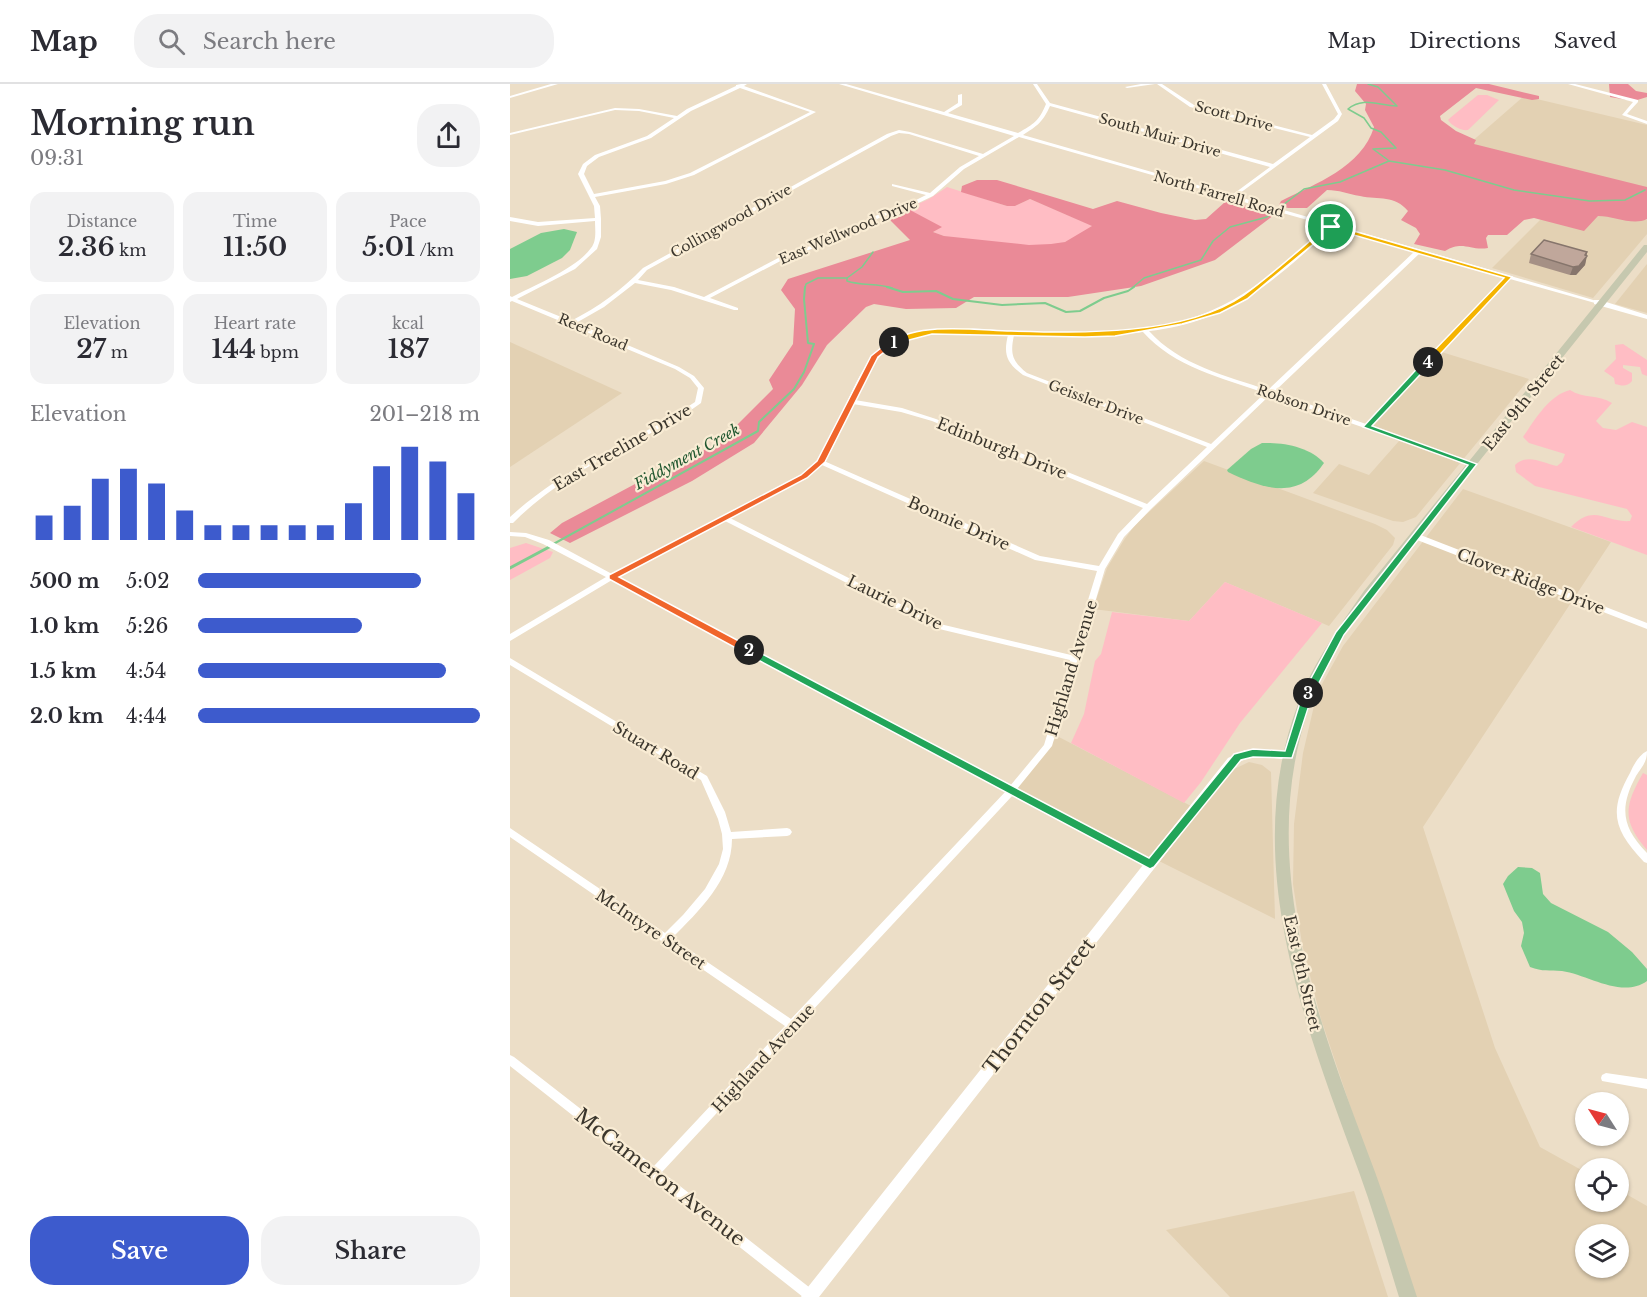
<!DOCTYPE html>
<html lang="en">
<head>
<meta charset="utf-8">
<style>
	:root { --surface:#fff; --page:#f2f2f3; --text:#2b2b33; --muted:#7c7c81; --line:#e1e1e2; --accent:#3d5bcd }
	body { margin:0; font-family:"Libre Baskerville",serif; background:var(--page); color:var(--text); height:100vh; display:flex; flex-direction:column; font-size:22px; white-space:nowrap }
	* { box-sizing:border-box; margin:0 }
	p { font-size:20px; color:var(--muted) }
	.icon { flex:none; width:33px; height:33px; fill:none; stroke:currentColor; stroke-width:2; stroke-linecap:round; stroke-linejoin:round }
	.map { position:relative; flex:1; overflow:hidden }
	.side { display:flex; flex-direction:column; background:var(--surface); width:510px }
	.side>* { flex:none }
	.needle { width:39px; rotate:306deg }
	.buttons { position:absolute; left:1065px; top:1008px; display:grid; gap:12px }
	.buttons a { display:grid; place-items:center; width:54px; height:54px; border-radius:50%; background:var(--surface); box-shadow:0 2px 4px #0004; font-size:30px }
	.pin { position:absolute; display:grid; place-items:center; width:51px; height:51px; color:#fff; margin:-26px; border:3px solid #fff; border-radius:50%; box-shadow:0 2px 6px #0007 }
	.km { position:absolute; width:30px; height:30px; margin:-15px; border-radius:50%; background:#222; color:#fff; font-size:16px; line-height:30px; text-align:center }
	.round { display:grid; place-items:center; flex:none; width:63px; height:63px; border-radius:24px; background:var(--page) }
	.head { display:flex; align-items:center; justify-content:space-between; height:102px; padding:0 30px }
	h1 { font-size:33px; font-weight:600; line-height:45px }
	.metrics { display:grid; grid-template-columns:repeat(3,1fr); gap:9px; height:102px; padding:6px 30px }
	.metrics div { display:grid; align-content:center; border-radius:15px; background:var(--page); text-align:center }
	.metrics b { font-size:26px; font-weight:600 }
	.metrics small { font-size:16px; font-weight:400 }
	.metrics p { font-size:16px }
	.chart { height:168px; padding:12px 30px }
	.chart p { display:flex; justify-content:space-between }
	.chart svg { width:100%; height:108px; margin-top:6px; stroke:var(--accent); stroke-width:6 }
	.button { display:flex; gap:12px; margin-top:auto; padding:12px 30px }
	.button a { flex:1; height:69px; border-radius:24px; background:var(--accent); color:#fff; font-size:24px; font-weight:600; line-height:69px; text-align:center }
	.button a+a { background:var(--page); color:var(--text) }
	ul { padding:0 30px; list-style:none; font-size:20px }
	li { display:grid; grid-template-columns:96px 72px 1fr; align-items:center; height:45px }
	li i { height:15px; border-radius:8px; background:var(--accent) }
	header { display:flex; align-items:center; gap:36px; box-sizing:border-box; height:84px; padding:0 30px; background:var(--surface); border-bottom:2px solid var(--line) }
	header strong { font-size:28px }
	nav { display:flex; gap:33px; margin-inline-start:auto; font-size:21px }
	.search { width:420px; height:54px; background:var(--page); display:flex; align-items:center; gap:15px; box-sizing:border-box; padding:0 21px; border-radius:24px; color:var(--muted); font-size:22px }
	main { display:flex; flex:1; min-height:0 }
	.map>svg:first-child { display:block }
	.built { fill:#e3d1b3; fill-rule:evenodd }
	.green { fill:#ffbdc4 }
	.forest { fill:#ea8a97 }
	.water { fill:#7ecc8e }
	.lines { fill:none; stroke-linecap:round; stroke-linejoin:round }
	.stream-far2 { stroke:#7ecc8e; stroke-width:1.5 }
	.stream-far1 { stroke:#7ecc8e; stroke-width:2 }
	.stream { stroke:#7ecc8e; stroke-width:3 }
	.minor { fill:#fff; fill-rule:evenodd }
	.tertiary { fill:#fff; fill-rule:evenodd }
	.secondary { fill:#c6c8af; fill-rule:evenodd }
	.wall { fill:#a59085 }
	.shaded-wall { fill:#86756c }
	.building { fill:#c0a79b; stroke:#86756c; stroke-width:1.5 }
	.split-1 { fill:#f5b400; stroke:#fff; stroke-width:1.5 }
	.split-2 { fill:#f0652b; stroke:#fff; stroke-width:1.5 }
	.split-3 { fill:#22a559; stroke:#fff; stroke-width:1.5 }
	.split-4 { fill:#22a559; stroke:#fff; stroke-width:1.5 }
	.split-5 { fill:#f5b400; stroke:#fff; stroke-width:1.5 }
	.labels { text-anchor:middle; stroke-width:4.5; stroke-linejoin:round; paint-order:stroke }
	.far-street-label { font-size:14px; fill:#3b362d; stroke:#f9ecd4 }
	.far-water-label { font-size:15px; font-style:italic; fill:#20572f; stroke:#f9ecd4 }
	.street-label { font-size:16px; fill:#3b362d; stroke:#f9ecd4 }
	.near-street-label { font-size:20px; fill:#3b362d; stroke:#f9ecd4 }
</style>
</head>
<body>
<header>
<strong>Map</strong>
<div class="search"><svg class="icon" aria-label="search" viewBox="0 0 24 24"><circle cx="10" cy="10" r="6"/><path d="M15 15l6 6"/></svg>Search here</div>
<nav><a>Map</a><a>Directions</a><a>Saved</a></nav>
</header>
<main>
<section class="side">
<div class="head"><div><h1>Morning run</h1><p>09:31</p></div><a class="round"><svg class="icon" aria-label="share" viewBox="0 0 24 24"><path d="M12 15V3M7 8l5-5 5 5M5 13v7h14v-7"/></svg></a></div>
<div class="metrics">
<div><p>Distance</p><b>2.36<small> km</small></b></div>
<div><p>Time</p><b>11:50</b></div>
<div><p>Pace</p><b>5:01<small> /km</small></b></div>
</div>
<div class="metrics">
<div><p>Elevation</p><b>27<small> m</small></b></div>
<div><p>Heart rate</p><b>144<small> bpm</small></b></div>
<div><p>kcal</p><b>187</b></div>
</div>
<div class="chart"><p><span>Elevation</span>201–218 m</p>
<svg viewBox="0 0 160 44" preserveAspectRatio="none"><path d="M5 44V34M15 44V30M25 44V19M35 44V15M45 44V21M55 44V32M65 44V38M75 44V38M85 44V38M95 44V38M105 44V38M115 44V29M125 44V14M135 44V6M145 44V12M155 44V25"/></svg>
</div>
<ul>
<li><b>500 m</b>5:02<i style="width:79%"></i></li>
<li><b>1.0 km</b>5:26<i style="width:58%"></i></li>
<li><b>1.5 km</b>4:54<i style="width:88%"></i></li>
<li><b>2.0 km</b>4:44<i style="width:100%"></i></li>
</ul>
<div class="button"><a>Save</a><a>Share</a></div>
</section>
<div class="map">
<svg width="1137" height="1213" viewBox="0 0 1137 1213">
	<rect width="100%" height="100%" fill="#ecdec7"/>
	<g class="built">
		<path d="M1014 12 1137 41V105L959 60Z"/>
		<path d="M1089 124 1137 136V150L1083 214 982 184 1031 135Z"/>
		<path d="M1137 180V229L1105 220Z"/>
		<path d="M0 258 112 309 0 383Z"/>
		<path d="M925 266 1019 295 906 433 893 438 883 437 803 409 829 380 859 391 889 357 852 343Z"/>
		<path d="M694 377 865 440 877 446 885 454 883 461 819 542 715 498 679 537 583 525 597 484 614 456 625 441Z"/>
		<path d="M953 405 1101 458 913 743 985 964 1030 1063 1075 1088 1076 1118H1108L1109 1106 1137 1122V1213H904L811 935 792 860 783 800 784 740 793 669 807 609 833 562ZM1076 1150H1108V1184H1076Z"/>
		<path d="M547 652 681 722 639 776 506 706Z"/>
		<path d="M739 678 752 681 761 688 765 835 649 777 720 687Z"/>
		<path d="M844 1107 878 1213H720L656 1146Z"/>
	</g>
	<g class="green">
		<path d="M968 11H977L989 16 958 46C951 47 942 42 938 36L940 34Z"/>
		<path d="M437 103 497 122H505L520 115 583 142C574 147 564 155 555 158 528 167 462 158 434 152L423 148 431 143 397 125 419 115Z"/>
		<path d="M1113 260 1137 276V292L1132 290 1130 283 1113 281V284L1122 289V297C1117 303 1112 302 1105 300L1104 294 1094 287 1106 275 1105 261Z"/>
		<path d="M1060 306C1073 315 1088 310 1102 319L1086 337 1093 344 1106 346 1122 338 1137 343V471L1061 443C1085 419 1095 439 1120 437L1122 432 1117 425 1025 402 1006 388 1005 381C1017 369 1033 379 1047 382L1052 378 1055 370 1019 359 1013 353C1024 337 1039 311 1060 306Z"/>
		<path d="M16 459 43 468 40 474 0 496V464Z"/>
		<path d="M715 498 812 539 730 639 691 698 674 719 561 659 574 630 585 577 591 570 602 528 679 537Z"/>
		<path d="M1133 689 1137 691V766C1111 736 1115 721 1133 689Z"/>
	</g>
	<g class="forest">
		<path d="M847 0H979L1029 12V15L1022 16 966 4 930 32 931 36 946 47 966 56 964 60 1137 103V135C1123 142 1104 132 1088 132L1074 147 1024 134 1014 136 997 151H978L976 154 978 164C960 167 953 156 935 167L904 160 910 150 906 144 891 136 898 127C885 111 869 116 850 112 838 110 829 106 817 106L797 124H778L769 121 771 117C805 100 852 83 864 43L855 26 856 20 845 7Z"/>
		<path d="M1099 0H1118L1126 7 1137 9V13L1124 17 1100 13Z"/>
		<path d="M467 96H487L583 125 607 117 651 129 685 136 696 135 715 118 721 117 764 131 705 176 631 202 558 213H464L446 224 396 225 364 220 356 223 317 261 292 301 244 359 182 397 60 459 40 449 52 439 140 392 209 359 263 305 259 296 283 260 285 225 271 206 278 195 400 156 378 134 400 126 432 143 423 148 434 152 519 161 541 160 555 158 582 142 520 115 505 122H497L451 108 452 102Z"/>
	</g>
	<g class="water">
		<path d="M54 145 67 148 60 166 52 174 17 192 0 195V165L31 149Z"/>
		<path d="M752 359C773 358 800 363 814 379 788 417 754 405 718 388L717 386 741 365Z"/>
		<path d="M1008 783 1022 784 1030 789 1033 810 1041 819 1098 848 1122 868 1137 885V897C1112 915 1079 891 1052 887 1039 886 1033 888 1020 883L1011 862 1014 849 1012 838 1004 827 993 800 998 792Z"/>
	</g>
	<g class="lines">
		<g class="stream-far2">
			<path d="M858 0 868 3 887 22C869 22 853 12 838 25L854 34 861 44 871 48 886 64 863 65 878 76"/>
			<path d="M337 194 352 183 363 168"/>
			<path d="M295 204 296 200 308 194H337V197C352 202 367 199 382 204"/>
			<path d="M622 204 634 194 691 176 703 157 720 143 757 133 794 105 830 98 879 77 935 86 1004 106 1080 117 1115 116 1135 106"/>
		</g>
		<g class="stream-far1">
			<path d="M377 203 393 208 426 207 443 215 492 221 535 219 556 228 570 227 594 214 618 207 624 203"/>
			<path d="M38 463 248 347 249 338 284 305 294 288 304 260 298 259 294 215 295 203"/>
		</g>
		<path class="stream" d="M0 484 41 462"/>
		<g class="minor">
			<path d="M41 0H48L0 14V12Z"/>
			<path d="M231 0H237L234 2 306 28 184 91 156 100 85 113 90 122 91 135V153L87 165 65 185 7 215 61 237C88 223 112 206 133 184L377 50 389 46 400 48 473 70 504 52 329 0H336L434 28 448 19V11L452 10V21L438 29 508 49C524 40 529 37 536 20L523 0H527L540 19 763 80 800 53 680 23 647 0H652L684 21 802 51 824 35 828 30 812 0H816L832 30 828 37 726 112 1090 218 1085 219 1000 195 861 342 965 379V381H961L760 311 641 425 614 453 595 485 542 662 507 705 643 777 645 780 643 783 640 784 637 783 503 711 288 942 287 945 284 946 152 1088 304 1207 306 1211 305 1213H293L0 982V971L4 973 144 1082 275 942 0 753V744L155 849 173 831 195 805 209 780 213 765 212 750 208 735 191 696 0 581V574L197 692 215 728 221 748 277 744 280 745 282 748 280 751 277 752 222 755C222 796 189 827 162 854L281 935 496 707 102 496 0 557V550L96 493 33 460 15 453 0 452V448L16 449 39 456 102 490 292 392C297 387 304 382 308 376 331 345 345 280 376 260 412 236 482 247 523 248 574 249 627 251 676 236 736 218 772 181 819 142L723 115H719V113L509 53 454 85 423 112 400 123 369 134 325 157 278 173 200 214 228 224V226H224L161 206 125 199 94 223 66 239 169 283 184 292 194 304 191 319 174 331C130 356 83 377 42 406 28 416 15 427 3 439H0V433C24 411 51 393 79 377 114 357 152 341 185 318L188 304 180 294 165 285 2 217 0 218V212L2 213C25 201 67 184 81 164 87 157 85 145 85 137L28 142 0 137V133L28 138 85 134 84 122 68 90 73 80 85 71 137 52 164 34 129 27 105 26 0 51V49L105 24 129 25 167 32 177 25 226 2V1ZM230 4 300 28 180 89 155 97 84 110 74 90 77 82 89 73 141 54 181 27ZM540 22 760 83 722 111 513 51C527 42 533 38 540 22ZM389 49 399 50 469 72 450 83 420 109 382 100V102L416 111 396 121 365 132 321 155 274 171 194 213 164 203 128 196 137 186 381 52ZM823 144 905 167 758 306C717 292 669 281 639 247 677 243 716 229 747 207 774 189 798 165 823 144ZM910 169 995 193 856 340 764 308ZM633 248C664 283 712 294 755 309L701 360 517 289C502 277 500 270 504 251L586 252ZM434 249 498 251C493 271 497 279 513 291L697 363 637 420 426 335 392 324 345 316C367 268 379 252 434 249ZM343 320 391 328 422 337 633 424 608 450 589 482 530 472 314 377 322 365ZM312 381 525 476 587 487 561 571 430 540 220 434 296 394ZM215 437 425 544 560 576 534 661 500 702 108 493Z"/>
			<path d="M631 0H645L617 4 615 3Z"/>
			<path d="M1058 0H1065L1128 16V18L1117 30 1137 37V40L1112 31 1123 18Z"/>
			<path d="M902 450H908L1137 539V545L902 454 901 452Z"/>
			<path d="M1137 667C1137 679 1132 682 1126 692 1109 724 1112 743 1137 769V779L1134 778C1104 746 1098 728 1120 689 1124 680 1129 671 1137 667Z"/>
			<path d="M1096 989 1137 995V1005L1092 997 1091 994 1092 991Z"/>
		</g>
		<g class="tertiary">
			<path d="M1084 216H1090L1137 231V235L1084 220Z"/>
			<path d="M749 665 779 668 783 669 785 672 783 675 779 676C761 674 742 669 726 680L309 1213H291L294 1208 718 674 735 666Z"/>
		</g>
		<path class="secondary" d="M1134 161H1137V168L882 486C850 528 817 571 800 621 744 779 810 941 865 1088 880 1129 893 1171 907 1213H889C876 1171 864 1129 849 1088 795 941 729 777 788 620 803 579 829 543 854 507Z"/>
	</g>
	<path class="wall" d="M1077 168 1075 181 1066 191H1060L1019 179 1021 170Z"/>
	<path class="shaded-wall" d="M1077 168 1076 174 1077 172 1075 181 1066 191H1060L1063 183Z"/>
	<path class="building" d="M1034 156 1077 168 1075 171 1077 172 1069 182 1063 183 1021 170Z"/>
	<path class="split-1" d="M819 141 824 143 737 215 710 229 672 240 605 252 575 253 422 250 384 260 380 258C412 238 465 246 501 247 570 249 675 252 734 211 763 190 791 164 819 141Z"/>
	<path class="split-2" d="M381 256 387 258 368 273 315 378 297 394 109 493 242 564V569H235L99 495V491L291 391 307 377 361 272Z"/>
	<path class="split-3" d="M239 563 639 774 724 670 743 665 775 667 793 609 798 606 803 609 782 674 743 673 731 676 644 783 640 785 235 569V564Z"/>
	<path class="split-4" d="M915 276 922 278 862 342 967 380 834 551 802 612H795L793 609 826 548 958 381 853 343Z"/>
	<path class="split-5" d="M819 141H823L1002 193 921 280H915V276L994 194 819 144Z"/>
	<g class="labels">
		<g class="far-street-label">
			<text transform="translate(724 32) rotate(15)" y="5">Scott Drive</text>
			<text transform="translate(650 51) rotate(16)" y="5">South Muir Drive</text>
			<text transform="translate(709 110) rotate(16)" y="5">North Farrell Road</text>
			<text transform="translate(221 137) rotate(-29)" y="5">Collingwood Drive</text>
			<text transform="translate(338 147) rotate(-23)" y="5">East Wellwood Drive</text>
			<text transform="translate(83 248) rotate(23)" y="5">Reef Road</text>
			<text transform="translate(586 318) rotate(21)" y="5">Geissler Drive</text>
			<text transform="translate(794 321) rotate(19)" y="5">Robson Drive</text>
		</g>
		<g class="far-water-label">
			<text transform="translate(177 373) rotate(-29)" y="5">Fiddyment Creek</text>
		</g>
		<g class="street-label">
			<text transform="translate(1013 318) rotate(-51)" y="6">East 9th Street</text>
			<text transform="translate(112 363) rotate(-30)" y="6">East Treeline Drive</text>
			<text transform="translate(492 364) rotate(22)" y="6">Edinburgh Drive</text>
			<text transform="translate(449 439) rotate(24)" y="6">Bonnie Drive</text>
			<text transform="translate(1021 497) rotate(21)" y="6">Clover Ridge Drive</text>
			<text transform="translate(385 518) rotate(26)" y="6">Laurie Drive</text>
			<text transform="translate(561 584) rotate(-73)" y="6">Highland Avenue</text>
			<text transform="translate(146 666) rotate(31)" y="6">Stuart Road</text>
			<text transform="translate(141 845) rotate(34)" y="6">McIntyre Street</text>
			<text transform="translate(793 889) rotate(77)" y="6">East 9th Street</text>
			<text transform="translate(253 974) rotate(-47)" y="6">Highland Avenue</text>
		</g>
		<g class="near-street-label">
			<text transform="translate(529 922) rotate(-52)" y="7">Thornton Street</text>
			<text transform="translate(150 1093) rotate(38)" y="7">McCameron Avenue</text>
		</g>
	</g>
</svg>
<div class="buttons">
<a><svg class="needle" viewBox="-14 -14 28 28"><path d="M0-13l5 13h-10z" fill="#e53935"/><path d="M0 13l5-13h-10z" fill="#7c7c81"/></svg></a>
<a><svg class="icon" aria-label="locate" viewBox="0 0 24 24"><circle cx="12" cy="12" r="6"/><path d="M12 2v4M12 18v4M2 12h4M18 12h4"/></svg></a>
<a><svg class="icon" aria-label="layers" viewBox="0 0 24 24"><path d="M12 4l9 5-9 5-9-5zM3 14l9 5 9-5"/></svg></a>
</div>
<div class="pin" style="left:821px;top:143px;background:#1e9e55"><svg class="icon" aria-label="arrive" viewBox="0 0 24 24"><path d="M6 21V4h12l-3 4 3 4H6"/></svg></div>
<b class="km" style="left:384px;top:258px">1</b>
<b class="km" style="left:239px;top:566px">2</b>
<b class="km" style="left:798px;top:609px">3</b>
<b class="km" style="left:918px;top:278px">4</b>
</div>
</main>
</body>
</html>
